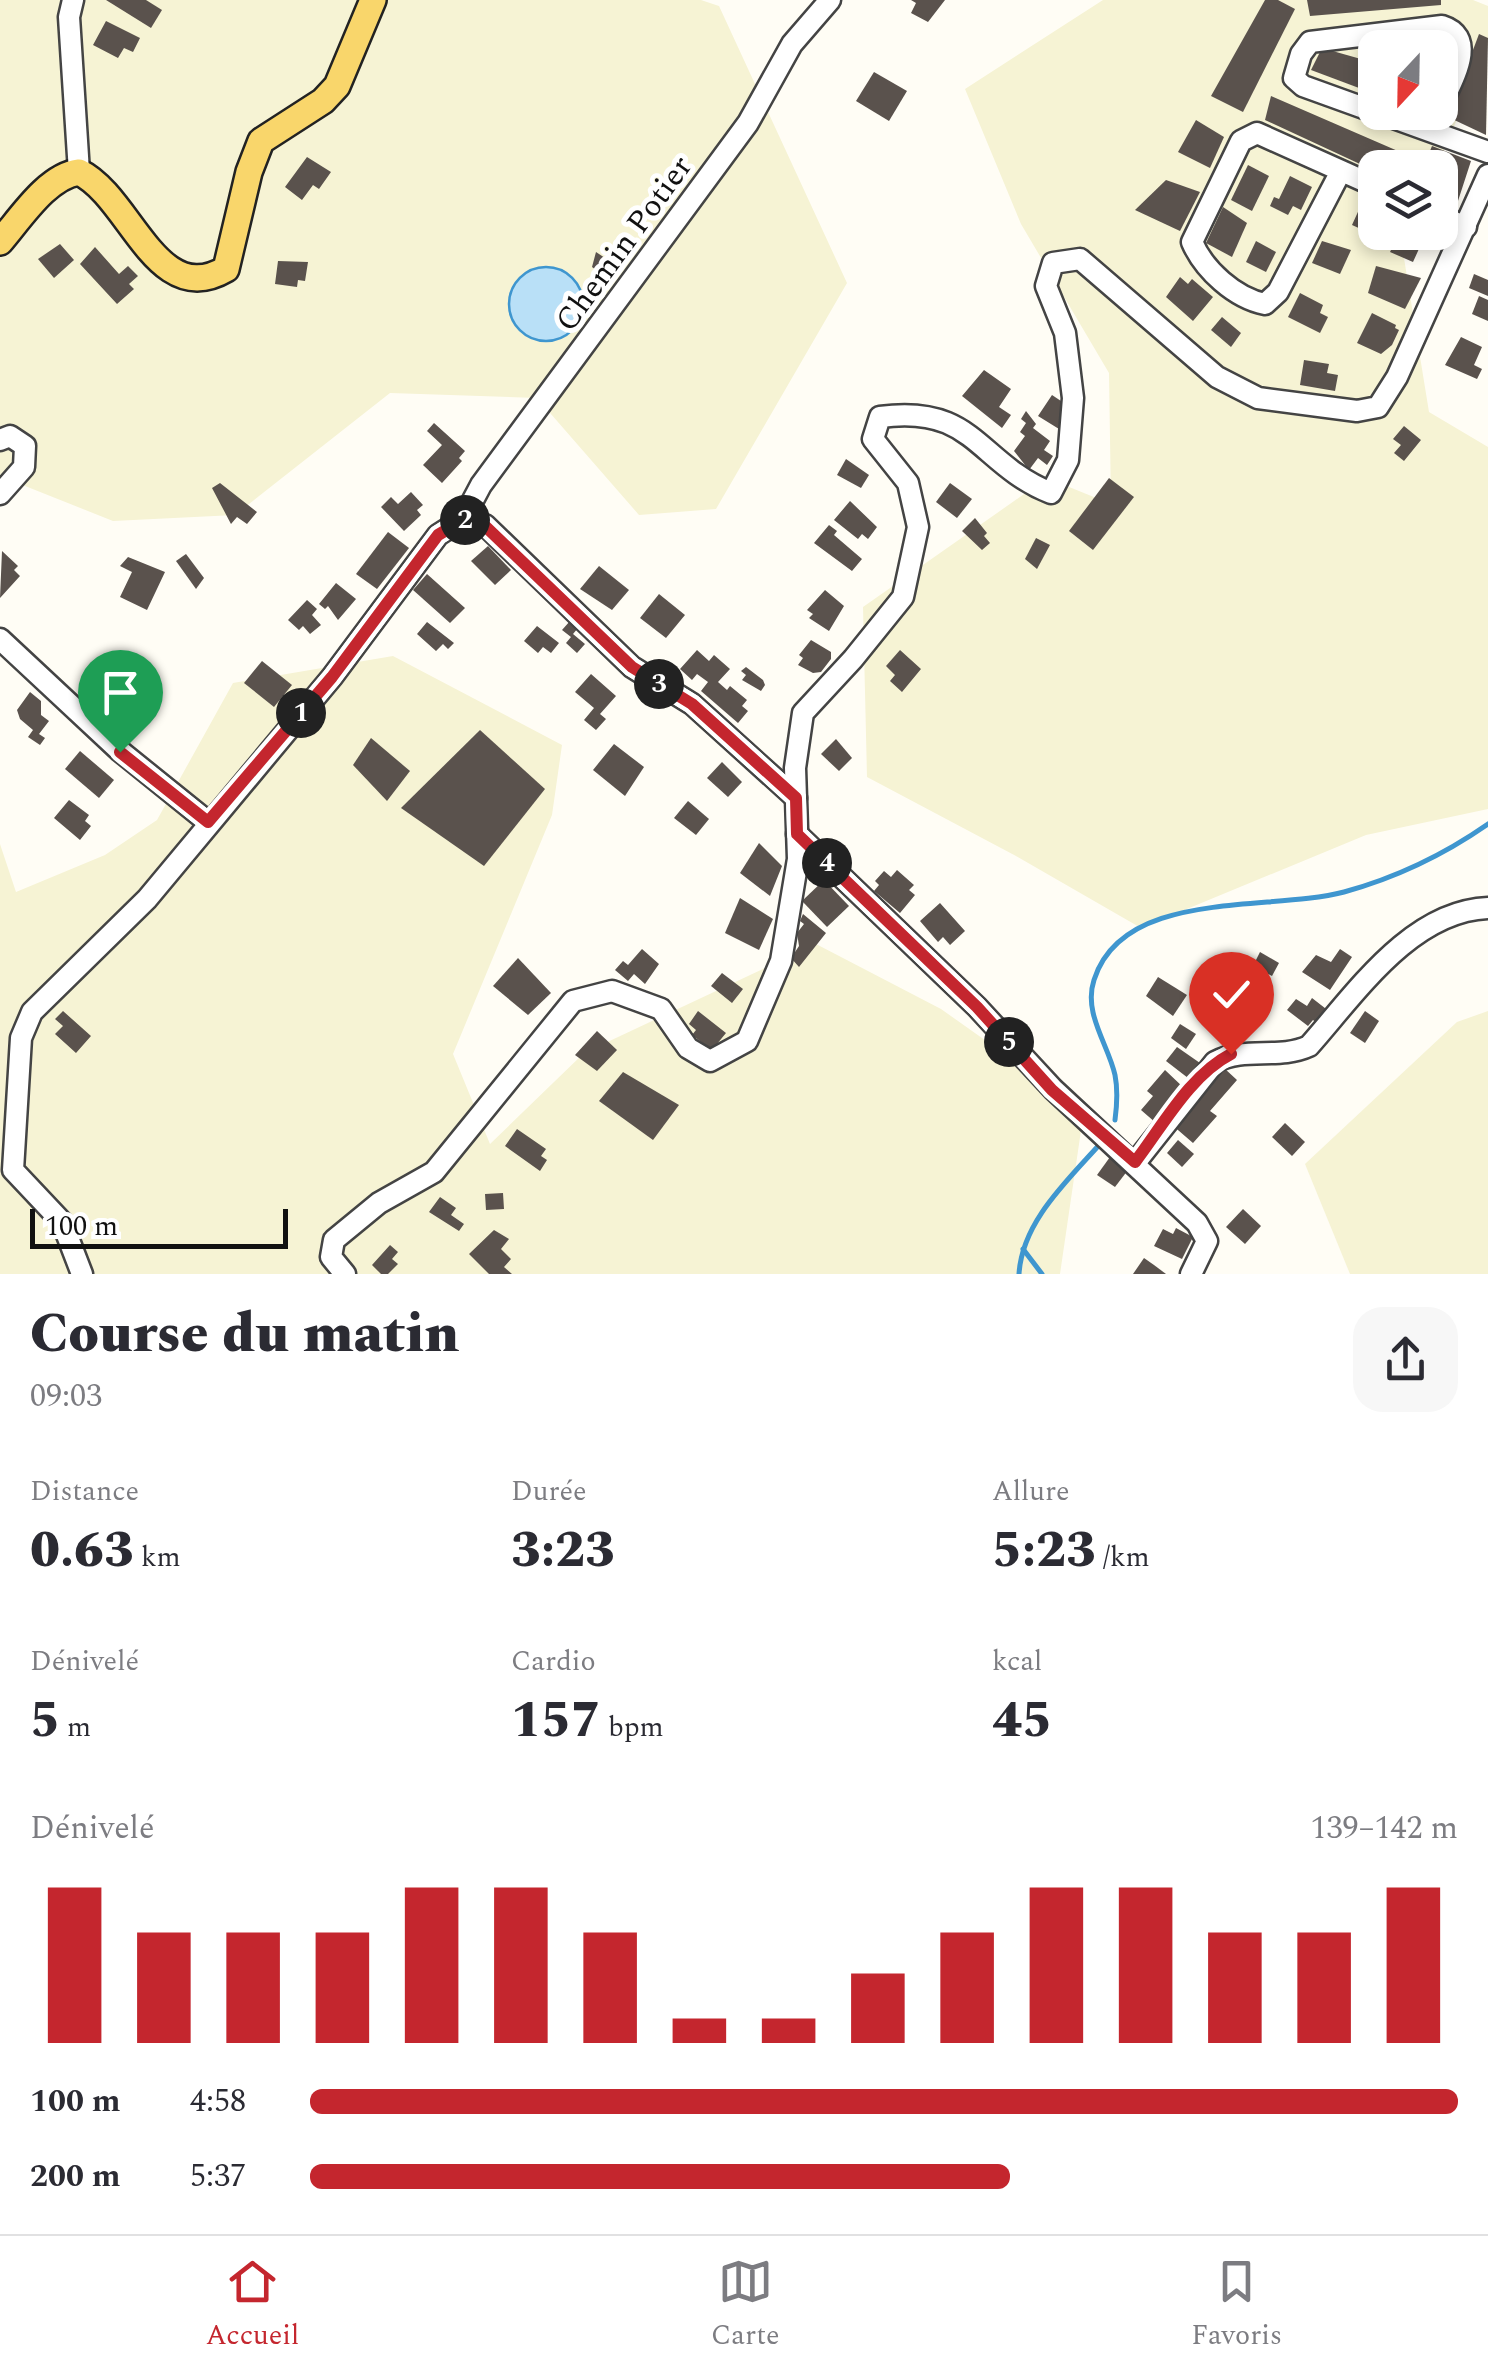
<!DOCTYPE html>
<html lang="fr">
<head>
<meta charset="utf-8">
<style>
	:root { --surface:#fff; --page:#f7f7f7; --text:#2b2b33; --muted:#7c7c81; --line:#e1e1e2; --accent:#c4262e }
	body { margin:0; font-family:Spectral,serif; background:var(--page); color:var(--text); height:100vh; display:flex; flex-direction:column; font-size:38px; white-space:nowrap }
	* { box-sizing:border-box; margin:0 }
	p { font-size:32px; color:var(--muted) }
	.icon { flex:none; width:55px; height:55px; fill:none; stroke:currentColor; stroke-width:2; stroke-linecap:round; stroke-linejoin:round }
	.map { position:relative; height:1274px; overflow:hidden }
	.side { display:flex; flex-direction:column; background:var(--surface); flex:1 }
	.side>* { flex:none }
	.needle { width:65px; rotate:202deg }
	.tools { position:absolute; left:1358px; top:30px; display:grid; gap:20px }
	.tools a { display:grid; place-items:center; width:100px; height:100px; border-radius:20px; background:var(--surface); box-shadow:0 5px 15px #0003; font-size:50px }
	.scale { position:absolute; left:30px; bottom:25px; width:258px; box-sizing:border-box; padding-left:10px; border:5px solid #111; border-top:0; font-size:28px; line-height:35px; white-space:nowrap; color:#111; -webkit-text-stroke:8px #fff; paint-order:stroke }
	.pin { position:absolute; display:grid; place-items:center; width:85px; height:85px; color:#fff; margin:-102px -42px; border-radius:50% 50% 50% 0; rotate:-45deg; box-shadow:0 0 10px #0007 }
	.pin .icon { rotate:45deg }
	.km { position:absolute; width:50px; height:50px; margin:-25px; border-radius:50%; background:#222; color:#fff; font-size:28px; line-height:50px; text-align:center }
	.round { display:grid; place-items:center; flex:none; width:105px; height:105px; border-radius:30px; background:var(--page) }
	.overview { display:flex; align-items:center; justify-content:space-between; height:170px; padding:0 30px }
	h1 { font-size:55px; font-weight:800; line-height:75px }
	.stats { display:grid; grid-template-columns:repeat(3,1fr); gap:15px; height:170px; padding:10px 30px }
	.stats div { display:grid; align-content:center }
	.stats b { font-size:50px; font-weight:800 }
	.stats small { font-size:28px; font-weight:400 }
	.stats p { font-size:28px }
	.chart { height:280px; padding:20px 30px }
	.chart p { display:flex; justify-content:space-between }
	.chart svg { width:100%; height:180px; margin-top:10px; stroke:var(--accent); stroke-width:6 }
	ul { padding:0 30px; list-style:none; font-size:32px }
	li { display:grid; grid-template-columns:160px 120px 1fr; align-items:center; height:75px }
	li i { height:25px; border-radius:12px; background:var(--accent) }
	.tab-bar { display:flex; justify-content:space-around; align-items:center; height:140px; border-top:2px solid var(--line); background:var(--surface); font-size:28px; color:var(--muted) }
	.tab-bar a { display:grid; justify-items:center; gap:5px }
	.tab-bar .current { color:var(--accent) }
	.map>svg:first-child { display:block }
	.farmland { fill:#f6f3d4; fill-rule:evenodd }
	.water { fill:#b9e0f7; stroke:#3f96cf; stroke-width:2.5 }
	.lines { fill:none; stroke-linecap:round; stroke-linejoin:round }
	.stream { stroke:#3f96cf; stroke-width:5 }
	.building { fill:#5a524d }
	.minor-casing { stroke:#444; stroke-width:25 }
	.major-casing { stroke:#222; stroke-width:30 }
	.minor { stroke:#fff; stroke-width:20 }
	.major { stroke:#f9d66b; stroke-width:25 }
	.route-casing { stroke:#fff; stroke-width:20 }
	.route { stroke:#c4262e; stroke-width:12 }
	.labels { text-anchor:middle; stroke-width:10; stroke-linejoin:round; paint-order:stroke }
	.street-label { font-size:32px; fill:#111; stroke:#fff }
</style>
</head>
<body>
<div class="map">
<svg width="1488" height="1274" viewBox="0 0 1488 1274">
	<rect width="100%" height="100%" fill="#fffdf5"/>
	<g class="farmland">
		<path d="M0 0H701L719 6 847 283 716 509 639 515 537 398 390 393 235 515 113 521 0 476Z"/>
		<path d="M1103 0H1473L1488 6V45L1437 167 1375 168V232L1410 233 1403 252 1429 412 1488 447V809L1366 835 1141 928 1016 856 867 777 863 607 1047 478 1111 504 1109 373 1021 224 965 89ZM1375 48H1440V112H1375Z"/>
		<path d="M393 656 562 745 552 815 453 1054 490 1144 584 1053 816 944 941 1009 1084 1110 1060 1274H0V844L16 892 105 855 157 820 233 683Z"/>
		<path d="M1488 1011V1274H1350L1305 1164 1457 1022Z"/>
	</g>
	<circle class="water" cx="546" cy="304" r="37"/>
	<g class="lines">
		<g class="stream">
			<path d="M1115 1120C1117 1105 1118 1090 1115 1075 1108 1044 1083 1013 1094 980 1123 888 1269 912 1344 892 1395 878 1445 854 1488 824"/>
			<path d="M1023 1249 1042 1274"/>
			<path d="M1019 1274C1022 1222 1067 1181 1100 1144"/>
		</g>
	</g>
	<g class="building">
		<path d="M106 0H146L162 10 151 28Z"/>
		<path d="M911 0H945L928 22 911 13 916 3Z"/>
		<path d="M1265 0H1278L1295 9 1243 112 1211 96Z"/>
		<path d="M1307 0H1441V5L1310 16Z"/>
		<path d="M106 21 140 38 133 52 124 48 118 58 93 45Z"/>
		<path d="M1479 34 1488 38 1486 135 1448 117Z"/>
		<path d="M1322 48 1375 63V94L1311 70Z"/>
		<path d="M874 72 907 91 889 121 856 101Z"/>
		<path d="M1271 96 1414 158 1411 168H1375V171L1265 120Z"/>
		<path d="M1196 120 1224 137 1210 168 1178 152Z"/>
		<path d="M1432 146 1471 161 1456 207 1440 199V168H1423Z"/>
		<path d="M307 157 331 172 319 189 313 185 302 200 285 187Z"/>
		<path d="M1248 165 1269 176 1252 211 1231 200Z"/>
		<path d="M1290 176 1312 187 1301 210 1293 206 1288 215 1270 206 1274 197 1279 199Z"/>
		<path d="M1166 180 1200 192 1180 231 1135 210Z"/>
		<path d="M1362 203 1375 209V232H1406L1423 240 1413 262 1390 252 1394 244 1352 225Z"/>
		<path d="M1223 207 1247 223 1232 257 1206 243Z"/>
		<path d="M1256 241 1276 252 1266 272 1246 262Z"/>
		<path d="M1322 241 1351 250 1340 274 1312 263Z"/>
		<path d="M60 244 74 260 54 278 38 259Z"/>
		<path d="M95 247 119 274 128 266 138 276 129 284 134 289 117 304 80 264Z"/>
		<path d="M596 252 611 262 607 268 612 271 607 278 592 267Z"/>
		<path d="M278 261 308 262 305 281 298 280 297 287 275 284Z"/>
		<path d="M1376 266 1421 278 1405 309 1368 293Z"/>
		<path d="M1474 274 1488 280V296L1469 288Z"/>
		<path d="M1180 277 1188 284 1192 279 1213 297 1193 321 1166 297Z"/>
		<path d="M1300 293 1323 305 1320 313 1328 317 1320 333 1288 317Z"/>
		<path d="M1479 296 1488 300V321L1472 314Z"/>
		<path d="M1372 313 1396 325 1395 328 1399 330 1392 345 1381 354 1357 343Z"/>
		<path d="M1222 317 1241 333 1231 347 1211 330Z"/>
		<path d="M1461 337 1482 347 1474 365 1482 369 1477 379 1445 365Z"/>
		<path d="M1304 360 1329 364 1327 373 1338 375 1335 391 1300 385Z"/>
		<path d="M984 370 1011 389 999 407 1011 415 1002 428 962 396Z"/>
		<path d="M1052 395 1064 403 1059 418 1064 421 1059 429 1038 416Z"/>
		<path d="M1026 411 1036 424 1033 428 1050 441 1044 450 1053 456 1047 465 1038 458 1029 470 1014 451 1025 436 1020 432 1026 423 1021 419Z"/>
		<path d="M434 423 465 451 459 458 462 461 442 483 423 465 442 445 427 431Z"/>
		<path d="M1404 426 1421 440 1404 461 1394 453 1401 445 1393 439Z"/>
		<path d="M846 459 869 475 861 488 837 475Z"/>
		<path d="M1109 478 1134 497 1093 550 1069 531Z"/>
		<path d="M220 483 257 512 247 524 237 517 231 524 212 488Z"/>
		<path d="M950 483 972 499 957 518 936 502Z"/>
		<path d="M411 492 423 505 417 510 421 515 404 531 381 507 391 497 398 504Z"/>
		<path d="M850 501 877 527 868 539 862 534 858 539 834 520Z"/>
		<path d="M975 518 987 533 984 536 990 543 982 550 962 531Z"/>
		<path d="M829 525 837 531 834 535 862 559 852 571 814 543Z"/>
		<path d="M388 532 409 548 377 589 356 574Z"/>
		<path d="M1036 538 1050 545 1037 569 1025 559Z"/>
		<path d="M488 546 511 570 495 585 471 561Z"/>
		<path d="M2 551 18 566 14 570 20 576 0 598Z"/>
		<path d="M186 554 204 578 196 589 176 561Z"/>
		<path d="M128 557 165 572 147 610 120 597 132 572 120 566Z"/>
		<path d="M599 566 629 590 612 610 580 589Z"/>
		<path d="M427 574 465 608 450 623 413 590Z"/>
		<path d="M336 583 356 599 338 620 328 606 325 609 319 604Z"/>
		<path d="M825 590 844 606 829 631 809 618 813 614 807 610Z"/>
		<path d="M659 594 685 615 666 638 640 618Z"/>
		<path d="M307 600 317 609 312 615 321 625 310 634 303 626 299 630 288 620Z"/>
		<path d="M570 621 578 628 573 634 585 644 577 653 566 643 571 637 562 630Z"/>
		<path d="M427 622 454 643 448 649 443 644 436 651 417 634Z"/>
		<path d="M537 626 559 643 551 653 543 647 538 653 524 641Z"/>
		<path d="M811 640 831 652V659L821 672 813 673 798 665 803 658 799 655Z"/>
		<path d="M697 650 709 661 714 655 730 669 718 682 727 690 730 686 747 700 742 706 748 711 738 723 701 691 708 682 697 674 692 680 680 669Z"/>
		<path d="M900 650 921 669 902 692 890 681 895 675 886 666Z"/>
		<path d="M262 661 292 685 274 707 244 683Z"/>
		<path d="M746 667 763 680 765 685 761 691 742 680 746 675 741 671Z"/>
		<path d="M591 674 616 696 600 714 606 719 596 730 584 720 594 708 575 692Z"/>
		<path d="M30 692 41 701V715L49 721 39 734 45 738 40 745 28 737 33 730 20 719 17 710Z"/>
		<path d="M480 730 545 789 484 866 401 808Z"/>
		<path d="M371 738 410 771 387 801 353 765Z"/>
		<path d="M836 739 852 758 839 771 821 754Z"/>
		<path d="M614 744 644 767 625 796 593 770Z"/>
		<path d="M80 751 114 780 99 798 65 769Z"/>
		<path d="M722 762 742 782 728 797 707 778Z"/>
		<path d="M69 800 89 815 85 821 91 826 80 840 54 818Z"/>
		<path d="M688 801 709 819 696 835 674 818Z"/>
		<path d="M759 843 782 866 770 896 740 873Z"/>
		<path d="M897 870 914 885 909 890 915 895 900 913 874 891 879 885 875 881 884 871 891 877Z"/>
		<path d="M824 880 849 906 827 927 802 901Z"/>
		<path d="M740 898 773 919 759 950 725 933Z"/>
		<path d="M940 903 965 931 950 945 943 937 938 942 920 921Z"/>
		<path d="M803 914 826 933 799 967 791 958 799 946 797 933 804 924 800 921Z"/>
		<path d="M642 949 659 964 645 984 634 974 628 981 615 970 623 961 628 965Z"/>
		<path d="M1340 949 1352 957 1330 990 1302 972 1316 955 1331 962Z"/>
		<path d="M1260 952 1279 963 1272 976 1253 966Z"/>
		<path d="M518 958 551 993 528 1015 493 986Z"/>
		<path d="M722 973 743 989 732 1003 711 986Z"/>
		<path d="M1158 977 1187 995 1173 1016 1146 996Z"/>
		<path d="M1217 997 1238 1011 1224 1033 1198 1017 1203 1009 1207 1012Z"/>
		<path d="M1312 998 1330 1012 1320 1026 1313 1020 1308 1026 1287 1010 1296 999 1307 1006Z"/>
		<path d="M63 1011 91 1036 76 1053 55 1034 63 1026 55 1019Z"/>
		<path d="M698 1011 726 1033 712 1050 692 1035 696 1030 689 1024Z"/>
		<path d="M1365 1011 1379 1021 1365 1043 1350 1033Z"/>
		<path d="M1180 1024 1196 1034 1186 1049 1171 1038Z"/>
		<path d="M597 1031 617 1050 597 1071 575 1055Z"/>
		<path d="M1177 1047 1200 1063 1188 1078 1166 1061Z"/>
		<path d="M1224 1068 1237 1080 1210 1111 1217 1116 1193 1143 1171 1124Z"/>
		<path d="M1165 1070 1184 1088 1156 1123 1141 1110 1153 1096 1147 1091Z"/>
		<path d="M623 1072 679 1105 653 1140 599 1101Z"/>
		<path d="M1285 1123 1305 1142 1292 1156 1272 1137Z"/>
		<path d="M517 1129 546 1149 541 1156 547 1160 540 1171 505 1146Z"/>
		<path d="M1178 1140 1194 1154 1182 1167 1167 1153Z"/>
		<path d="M1110 1157 1128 1170 1115 1187 1097 1175Z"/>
		<path d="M503 1193 504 1209 486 1210 485 1194Z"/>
		<path d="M440 1197 456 1208 451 1215 464 1224 459 1231 429 1212Z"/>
		<path d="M1243 1209 1261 1226 1245 1244 1226 1227Z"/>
		<path d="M1176 1228 1193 1237 1182 1259 1154 1246 1163 1229 1173 1234Z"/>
		<path d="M494 1230 509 1239 501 1249 511 1259 504 1267 512 1274H489L469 1254Z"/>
		<path d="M390 1245 398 1252 392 1259 398 1264 388 1274H381L372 1265Z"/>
		<path d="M1144 1258 1154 1265 1166 1274H1133Z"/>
	</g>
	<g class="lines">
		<defs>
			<g id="minor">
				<path d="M73 0 69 17 79 172"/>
				<path d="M1375 112 1303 86 1294 78 1301 54 1310 42 1442 26C1480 38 1450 83 1440 108"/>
				<path d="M1377 112 1488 152"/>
				<path d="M1341 171 1278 292 1265 304C1235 298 1204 270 1192 242L1241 141 1257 133 1375 186"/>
				<path d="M1440 216 1466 227"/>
				<path d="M0 440 10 436 25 446 24 467 0 494"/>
				<path d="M463 519 481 485 748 123 792 44 830 0"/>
				<path d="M0 639 120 751 208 822"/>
				<path d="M797 834 977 1007 1053 1089 1197 1223 1207 1241 1191 1274"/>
				<path d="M1135 1163 1215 1062C1245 1046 1279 1060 1309 1046 1356 993 1411 911 1488 908"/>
				<path d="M82 1274 62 1222 13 1170 21 1038 32 1012 147 899 332 677 438 535 463 519 485 525 632 667 692 704 796 798"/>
				<path d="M345 1274 331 1257 334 1240 379 1203 434 1172 573 1001 612 991 661 1009 688 1048 710 1061 747 1041 781 961 798 859 795 768 803 713 853 659 903 597 918 527 908 483 873 439 880 417C975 404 977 463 1051 493L1068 460 1073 398 1065 333 1046 286 1053 263 1080 259 1217 377 1258 398 1357 411 1378 407 1397 377 1488 175"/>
			</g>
			<path id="major" d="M0 242C20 219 47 176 79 172 131 197 156 310 226 269L249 172 261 141 323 101 337 86 373 0"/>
		</defs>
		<use href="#minor" class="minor-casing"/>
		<use href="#major" class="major-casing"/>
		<use href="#minor" class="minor"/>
		<use href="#major" class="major"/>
	</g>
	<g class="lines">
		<defs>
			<path id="route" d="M120 752 208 822 332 677 438 535 463 520 484 525 632 667 692 704 796 798 797 834 977 1007 1052 1090 1135 1162C1162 1127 1190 1075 1231 1054"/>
		</defs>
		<use href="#route" class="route-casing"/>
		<use href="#route" class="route"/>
	</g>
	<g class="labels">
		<g class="street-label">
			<text transform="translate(623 243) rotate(-54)" y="11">Chemin Potier</text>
		</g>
	</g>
</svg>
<div class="tools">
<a><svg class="needle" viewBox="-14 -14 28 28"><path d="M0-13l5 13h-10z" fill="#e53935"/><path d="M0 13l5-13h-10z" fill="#7c7c81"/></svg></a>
<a><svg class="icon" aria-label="layers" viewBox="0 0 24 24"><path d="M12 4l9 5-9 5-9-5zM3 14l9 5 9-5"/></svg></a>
</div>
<div class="scale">100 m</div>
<div class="pin" style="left:120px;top:752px;background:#1e9e55"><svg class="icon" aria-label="arrive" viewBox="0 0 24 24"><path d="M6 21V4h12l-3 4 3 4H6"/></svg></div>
<div class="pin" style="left:1231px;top:1054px;background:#d93025"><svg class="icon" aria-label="check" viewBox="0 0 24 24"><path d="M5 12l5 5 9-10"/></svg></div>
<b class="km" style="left:301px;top:713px">1</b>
<b class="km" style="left:465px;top:520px">2</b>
<b class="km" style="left:659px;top:684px">3</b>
<b class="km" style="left:827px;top:863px">4</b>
<b class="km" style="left:1009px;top:1042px">5</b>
</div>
<section class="side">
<div class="overview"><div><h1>Course du matin</h1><p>09:03</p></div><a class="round"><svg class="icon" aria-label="share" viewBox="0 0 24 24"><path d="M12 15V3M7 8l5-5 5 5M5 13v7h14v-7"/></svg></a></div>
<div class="stats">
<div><p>Distance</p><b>0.63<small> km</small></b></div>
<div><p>Durée</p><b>3:23</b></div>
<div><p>Allure</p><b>5:23<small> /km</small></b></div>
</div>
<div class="stats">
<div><p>Dénivelé</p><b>5<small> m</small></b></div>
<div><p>Cardio</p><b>157<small> bpm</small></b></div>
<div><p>kcal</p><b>45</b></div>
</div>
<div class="chart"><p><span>Dénivelé</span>139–142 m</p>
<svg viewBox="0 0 160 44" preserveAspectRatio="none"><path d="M5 44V6M15 44V17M25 44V17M35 44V17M45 44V6M55 44V6M65 44V17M75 44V38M85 44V38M95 44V27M105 44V17M115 44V6M125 44V6M135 44V17M145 44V17M155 44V6"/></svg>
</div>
<ul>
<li><b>100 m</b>4:58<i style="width:100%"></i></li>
<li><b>200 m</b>5:37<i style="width:61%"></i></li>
</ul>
</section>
<nav class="tab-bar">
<a class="current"><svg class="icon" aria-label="home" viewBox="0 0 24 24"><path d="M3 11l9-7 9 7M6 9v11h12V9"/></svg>Accueil</a>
<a><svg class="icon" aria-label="map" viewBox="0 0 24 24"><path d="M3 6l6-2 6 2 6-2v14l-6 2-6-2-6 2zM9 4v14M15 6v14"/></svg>Carte</a>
<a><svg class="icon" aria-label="saved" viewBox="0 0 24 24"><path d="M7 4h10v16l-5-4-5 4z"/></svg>Favoris</a>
</nav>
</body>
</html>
